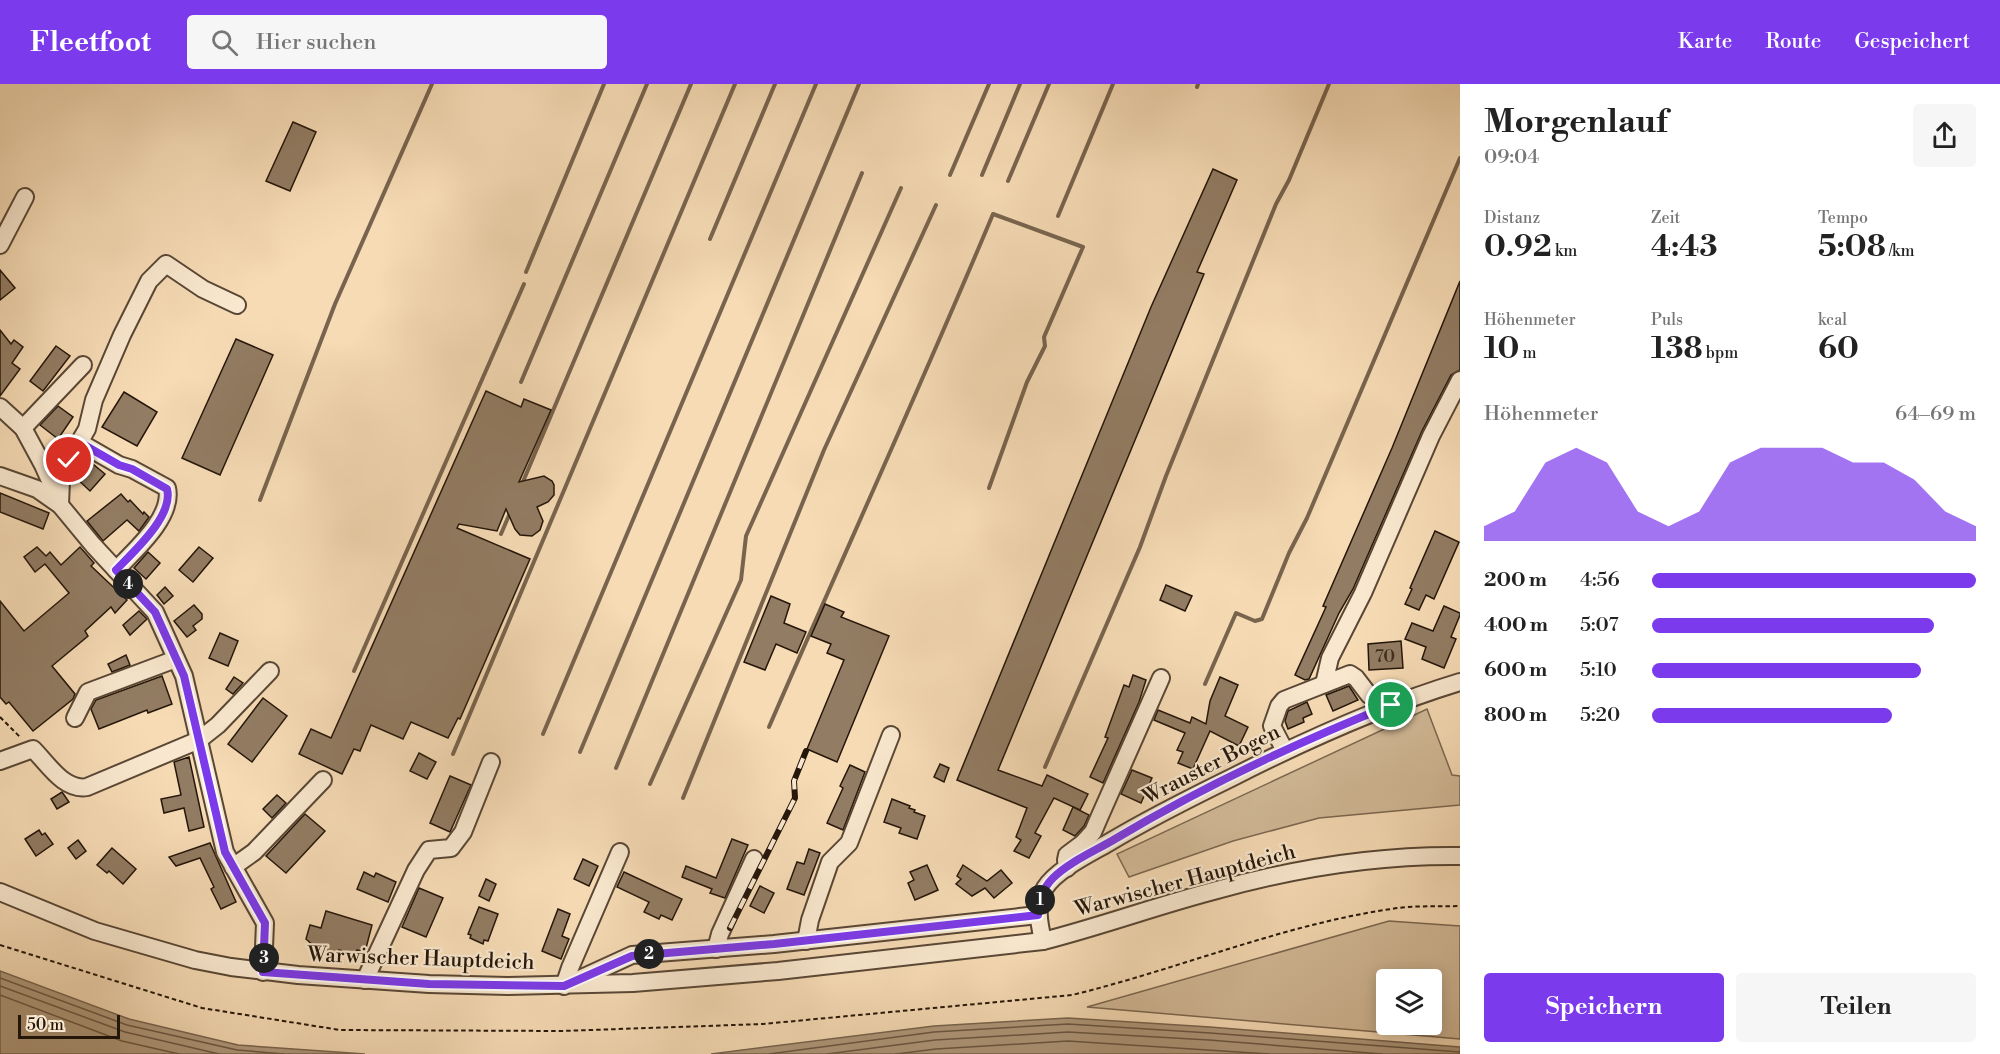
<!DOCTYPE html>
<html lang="de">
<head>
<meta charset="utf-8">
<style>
	:root { --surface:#fff; --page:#f6f6f6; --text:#222; --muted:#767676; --accent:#7c3aed }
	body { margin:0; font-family:"Libre Bodoni",serif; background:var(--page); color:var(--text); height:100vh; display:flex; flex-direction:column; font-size:22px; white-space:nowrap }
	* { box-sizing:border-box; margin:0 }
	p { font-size:20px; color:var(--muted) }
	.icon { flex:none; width:33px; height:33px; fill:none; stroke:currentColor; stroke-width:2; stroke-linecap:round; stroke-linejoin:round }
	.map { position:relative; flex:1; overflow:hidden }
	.drawer { display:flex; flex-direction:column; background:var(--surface); width:540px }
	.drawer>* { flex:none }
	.controls { position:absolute; left:1376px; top:885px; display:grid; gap:12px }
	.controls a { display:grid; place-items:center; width:66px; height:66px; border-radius:6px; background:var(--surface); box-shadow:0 3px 15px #0003; font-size:30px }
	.scale { position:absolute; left:18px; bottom:15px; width:102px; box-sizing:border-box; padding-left:6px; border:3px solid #25160a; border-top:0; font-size:16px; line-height:21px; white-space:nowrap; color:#25160a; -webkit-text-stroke:4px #f9e8cf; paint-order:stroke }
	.pin { position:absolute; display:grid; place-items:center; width:51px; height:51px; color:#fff; margin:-26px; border:3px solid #fff; border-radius:50%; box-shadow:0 2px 6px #0007 }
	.km { position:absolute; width:30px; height:30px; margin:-15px; border-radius:50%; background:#222; color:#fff; font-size:16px; line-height:30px; text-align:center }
	.round { display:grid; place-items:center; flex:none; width:63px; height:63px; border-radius:6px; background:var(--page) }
	.summary { display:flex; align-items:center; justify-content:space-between; height:102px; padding:0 24px }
	h1 { font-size:33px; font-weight:700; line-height:45px }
	.metrics { display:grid; grid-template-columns:repeat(3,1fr); gap:9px; height:102px; padding:6px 24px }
	.metrics div { display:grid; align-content:center }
	.metrics b { font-size:30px; font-weight:700 }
	.metrics small { font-size:16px; font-weight:400 }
	.metrics p { font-size:16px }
	.chart { height:168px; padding:12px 24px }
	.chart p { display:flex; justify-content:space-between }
	.chart svg { width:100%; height:108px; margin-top:6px; fill:var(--accent); opacity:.7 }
	.cta { display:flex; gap:12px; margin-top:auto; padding:12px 24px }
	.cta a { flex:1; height:69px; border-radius:6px; background:var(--accent); color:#fff; font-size:24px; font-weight:700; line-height:69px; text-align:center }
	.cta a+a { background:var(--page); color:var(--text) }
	ul { padding:0 24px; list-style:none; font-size:20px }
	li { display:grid; grid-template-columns:96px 72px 1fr; align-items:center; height:45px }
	li i { height:15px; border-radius:8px; background:var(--accent) }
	header { display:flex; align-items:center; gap:36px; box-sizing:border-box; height:84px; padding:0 30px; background:var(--accent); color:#fff }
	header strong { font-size:28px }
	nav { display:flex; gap:33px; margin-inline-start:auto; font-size:21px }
	.search { width:420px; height:54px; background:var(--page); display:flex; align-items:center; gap:15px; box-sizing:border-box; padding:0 21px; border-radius:6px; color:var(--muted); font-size:22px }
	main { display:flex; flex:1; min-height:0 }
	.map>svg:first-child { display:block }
	.green { fill:#d2ba98; stroke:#7c6851; stroke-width:1.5; fill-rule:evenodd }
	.water { fill:#af987b; stroke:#78644e; stroke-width:1.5 }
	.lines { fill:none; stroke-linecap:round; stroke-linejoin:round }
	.shore { stroke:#6a5742; stroke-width:1.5 }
	.stream { stroke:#78644e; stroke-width:4 }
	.building { fill:#927c63; stroke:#25160a; stroke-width:1.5 }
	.minor-casing { stroke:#594735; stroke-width:20 }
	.path { stroke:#25160a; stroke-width:2; stroke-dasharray:4.5 3; stroke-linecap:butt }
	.minor { stroke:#f9e8cf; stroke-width:16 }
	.rail-casing { stroke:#25160a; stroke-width:6 }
	.rail { stroke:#f9e8cf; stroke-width:4; stroke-dasharray:11; stroke-linecap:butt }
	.route-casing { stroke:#fff; stroke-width:12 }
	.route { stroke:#7c3aed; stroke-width:8 }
	.labels { text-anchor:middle; stroke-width:4.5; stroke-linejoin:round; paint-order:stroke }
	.number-label { font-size:18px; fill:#403020 }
	.street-label { font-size:21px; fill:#25160a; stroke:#f9e8cf }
</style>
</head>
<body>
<header>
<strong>Fleetfoot</strong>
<div class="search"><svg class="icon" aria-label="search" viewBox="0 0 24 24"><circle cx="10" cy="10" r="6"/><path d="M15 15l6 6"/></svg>Hier suchen</div>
<nav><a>Karte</a><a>Route</a><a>Gespeichert</a></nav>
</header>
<main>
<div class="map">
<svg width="1460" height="970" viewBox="0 0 1460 970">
	<rect width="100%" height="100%" fill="#f6dbb5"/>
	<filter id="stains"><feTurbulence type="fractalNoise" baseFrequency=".00333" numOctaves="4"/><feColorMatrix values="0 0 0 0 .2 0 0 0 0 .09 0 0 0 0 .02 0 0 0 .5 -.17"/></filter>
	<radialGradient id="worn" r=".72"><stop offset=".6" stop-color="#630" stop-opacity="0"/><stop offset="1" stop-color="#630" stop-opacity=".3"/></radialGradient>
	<g class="green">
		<path d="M1427 625 1452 691 1460 692V721L1319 734 1233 757 1129 793 1117 770Z"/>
		<path d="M1389 837 1460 842V955L1087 923ZM1386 896H1431V940H1386Z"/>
	</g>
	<g class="water">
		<path d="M0 887 129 935 238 961 365 970H0Z"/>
		<path d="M1068 934 1210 943 1460 963V970H711L934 942Z"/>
	</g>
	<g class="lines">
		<g class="shore">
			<path d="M0 894 127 941 237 966 284 970"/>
			<path d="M0 902 125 948 219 970"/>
			<path d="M0 911 122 957 179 970"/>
			<path d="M769 970 934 948 1068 940 1210 949 1460 968"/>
			<path d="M827 970 935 956 1068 948 1209 956 1382 970"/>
			<path d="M896 970 936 965 1068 957 1269 970"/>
		</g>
		<g class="stream">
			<path d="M1197 3 1198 0"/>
			<path d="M950 91 989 0"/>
			<path d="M982 91 1020 0"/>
			<path d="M1008 97 1049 0"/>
			<path d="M1058 132 1113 0"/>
			<path d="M710 155 775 0"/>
			<path d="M526 188 604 0"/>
			<path d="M521 298 647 0"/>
			<path d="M522 400 691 0"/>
			<path d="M260 416 335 220 432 0"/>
			<path d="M501 450 510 429"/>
			<path d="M354 587 524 200"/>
			<path d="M1205 600 1236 529 1255 537 1262 535 1289 469 1307 434 1460 74"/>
			<path d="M769 643C843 472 921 302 993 130L1083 163 1044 253 1045 262 1027 298 989 404"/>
			<path d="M543 650 816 0"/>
			<path d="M580 668 859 0"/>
			<path d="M453 670 735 0"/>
			<path d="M1045 683 1140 463 1166 392 1276 120 1289 96 1329 0"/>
			<path d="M616 684 862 89"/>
			<path d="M650 700 741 496 746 452 901 104"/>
			<path d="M683 714 824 366 936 121"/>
		</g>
	</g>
	<g class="building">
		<path d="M293 38 316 48 290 107 266 97Z"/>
		<path d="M1213 85 1237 96 1197 188 1204 190 998 686 1042 702 1047 691 1088 710 1080 726 1054 714 1035 749 1041 752 1029 774 1014 767 1021 756 1016 753 1027 724 957 696 1151 223Z"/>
		<path d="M0 186 15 204 0 216Z"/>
		<path d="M1460 197V286L1451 291 1422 347 1353 505 1339 529 1309 595 1305 596 1295 591 1326 523 1323 522 1392 364Z"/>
		<path d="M0 246 11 260 14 256 23 263 12 279 20 285 0 312Z"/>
		<path d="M236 255 273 271 220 391 182 374Z"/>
		<path d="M56 262 70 272 43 307 30 297Z"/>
		<path d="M486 307 521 323 524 315 551 326 519 398 544 392 552 397 554 401V411L548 418 537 423 543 437 540 446 532 452 520 451 515 445 506 425 497 447 459 440 457 444 530 475 460 635 458 634 448 654 411 638 403 655 371 641 360 667 354 665 342 690 299 670 311 645 331 654Z"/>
		<path d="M124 308 157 328 137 362 102 343Z"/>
		<path d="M58 322 73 333 58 355 40 341Z"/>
		<path d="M88 376 105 390 90 407 74 392Z"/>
		<path d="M0 409 49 429 43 445 0 428Z"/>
		<path d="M121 410 128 418 130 416 143 430 144 428 149 433 139 447 127 436 103 457 87 437Z"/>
		<path d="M1435 447 1459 458 1434 515 1426 511 1419 526 1405 520 1412 505 1410 504Z"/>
		<path d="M37 463 46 472 50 468 61 481 80 463 94 479 91 482 127 516 115 529 111 523 85 547 88 552 52 582 75 610 73 615 33 647 9 618 6 620 0 613V517L24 547 69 509 45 480 35 488 24 473Z"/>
		<path d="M199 463 213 474 193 498 179 486Z"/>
		<path d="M148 468 160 479 146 495 134 484Z"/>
		<path d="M1166 501 1192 512 1185 527 1160 516Z"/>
		<path d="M165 503 173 512 164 520 157 511Z"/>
		<path d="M771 512 790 520 784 539 806 548 797 569 776 560 765 586 744 578Z"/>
		<path d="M825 520 844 528 841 533 889 552 837 678 807 665 844 576 827 569 831 560 811 552Z"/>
		<path d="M194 521 202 530V535L193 542 196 546 187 553 174 537Z"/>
		<path d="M1444 522 1460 529V531L1451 553 1456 555 1444 584 1422 575 1426 563 1405 555 1412 539 1433 547Z"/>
		<path d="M139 527 147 535 130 551 123 541Z"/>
		<path d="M220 549 238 557 228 582 209 574Z"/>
		<path d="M1401 557 1403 584 1369 586 1368 560Z"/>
		<path d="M126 571 130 581 112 588 108 580Z"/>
		<path d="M1133 591 1146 596 1139 618 1103 699 1090 693 1108 654 1105 653 1124 601 1129 603Z"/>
		<path d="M162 592 172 620 148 629 147 626 99 645 91 625 96 616Z"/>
		<path d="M234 593 243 599 233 610 226 605Z"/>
		<path d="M1220 593 1238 601 1225 632 1248 643 1239 662 1210 647 1193 685 1178 679 1183 668 1177 666 1185 649 1154 636 1158 626 1190 639 1192 633 1206 640 1210 617Z"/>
		<path d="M1349 602 1358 616 1333 627 1326 611Z"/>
		<path d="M263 614 287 632 252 678 228 660Z"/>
		<path d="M1307 618 1312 630 1303 634 1304 638 1288 645 1285 637 1288 627Z"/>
		<path d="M419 669 436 678 427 695 410 687Z"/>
		<path d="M189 673 204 743 189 747 184 724 164 729 161 715 181 711 174 678Z"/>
		<path d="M940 680 949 684 944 698 934 693Z"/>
		<path d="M850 681 865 688 843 746 827 739 843 704 840 702Z"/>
		<path d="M1132 686 1152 694 1141 719 1121 710Z"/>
		<path d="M450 692 471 701 450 748 430 739Z"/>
		<path d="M62 708 69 718 57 725 51 715Z"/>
		<path d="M277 711 286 719 272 734 263 725Z"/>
		<path d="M892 715 910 722 909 724 915 726 914 728 925 732 917 755 899 749 901 744 884 738Z"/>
		<path d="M1073 723 1089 731 1084 742 1075 752 1063 746Z"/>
		<path d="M305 730 325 747 286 789 266 772Z"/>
		<path d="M39 746 42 751 45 749 53 760 36 772 25 755Z"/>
		<path d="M732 755 748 761 725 814 710 809 712 805 682 793 686 782 716 794Z"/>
		<path d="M78 756 86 767 76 775 68 764Z"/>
		<path d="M210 759 236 818 221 825 211 805 214 803 200 774 176 782 169 773Z"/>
		<path d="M112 764 136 785 123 800 109 787 107 789 97 781Z"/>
		<path d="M809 765 820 769 804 811 787 805 797 778 804 780Z"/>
		<path d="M583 775 598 782 589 802 574 795Z"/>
		<path d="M927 781 938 806 915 816 908 799 914 796 910 788Z"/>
		<path d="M963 781 987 797 1001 786 1012 799 994 814 985 804 972 812 956 800 961 795 957 792Z"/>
		<path d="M364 788 374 793 376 789 396 798 388 818 357 805Z"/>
		<path d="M624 788 682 815 672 836 661 831 659 835 644 828 649 818 617 803Z"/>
		<path d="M486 795 496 800 489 817 479 812Z"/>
		<path d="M760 802 774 809 764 829 750 822Z"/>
		<path d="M419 804 443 814 426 853 402 843Z"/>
		<path d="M479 823 498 830 488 857 484 856 483 860 470 854 471 851 468 850Z"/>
		<path d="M558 825 570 830 562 852 569 855 561 875 542 867Z"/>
		<path d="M326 827 372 841 365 868 357 866 356 871 339 866 337 872 315 865V863L306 855 310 841 321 844Z"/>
	</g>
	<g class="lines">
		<defs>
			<g id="minor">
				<path d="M0 161 25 113"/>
				<path d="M0 323 23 344 43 381 59 417"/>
				<path d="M23 344 83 281"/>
				<path d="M79 358 119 381 132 385 167 404C174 433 133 468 116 486"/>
				<path d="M0 392 37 405 60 421 93 461 155 528 184 592 225 768 265 839 263 888"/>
				<path d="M60 421 61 396 69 376 87 345 94 316 122 251 149 197 166 180 203 205 237 221"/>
				<path d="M1324 600 1330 574 1363 509 1431 352 1460 296"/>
				<path d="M75 634 88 608 176 575"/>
				<path d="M1285 667 1272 642 1279 622 1284 616 1350 590 1356 594 1369 611 1391 621"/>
				<path d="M0 677 33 665C48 680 64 707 87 703L199 656 218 641 270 587"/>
				<path d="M233 783 254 768 323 696"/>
				<path d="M1067 784 1066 776 1067 771 1083 759 1093 748 1099 734 1161 594"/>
				<path d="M0 808 95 847 195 876 231 883 298 891 429 900 508 902 633 899 778 887 1043 857C1102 842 1159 821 1217 806 1296 784 1378 771 1460 772"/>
				<path d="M806 857 810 836 830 778 849 759 891 651"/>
				<path d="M1043 857C1039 839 1035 821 1045 804 1056 786 1089 770 1108 759 1148 735 1190 714 1233 693 1306 656 1381 622 1460 598"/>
				<path d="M716 865 720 850 754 775"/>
				<path d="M365 896 416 786 429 766 451 764 463 748 491 678"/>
				<path d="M573 898 632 871 774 860 1038 831"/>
				<path d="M564 902 570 884 620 768"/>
			</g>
		</defs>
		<use href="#minor" class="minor-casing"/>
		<g class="path">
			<path d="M0 633 20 653"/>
			<path d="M0 861 202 924 340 946 562 947 763 940 1072 911C1179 885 1282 841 1391 825 1413 821 1437 823 1460 822"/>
		</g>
		<use href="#minor" class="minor"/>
		<defs>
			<path id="rail" d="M730 844 795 714 794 697 806 667"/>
		</defs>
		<use href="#rail" class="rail-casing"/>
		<use href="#rail" class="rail"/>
	</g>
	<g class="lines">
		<defs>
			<path id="route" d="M69 376 79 358 119 381 132 385 167 405C174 432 133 468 116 486L155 528 184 592 225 768 265 839 263 888 429 900 564 902 632 872 774 860 1038 831C1039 817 1042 805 1053 794 1069 778 1095 767 1115 755 1202 703 1296 659 1391 621"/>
		</defs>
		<use href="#route" class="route-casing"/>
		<use href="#route" class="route"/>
	</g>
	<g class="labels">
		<g class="number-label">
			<text x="1385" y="578">70</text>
		</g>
		<g class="street-label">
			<text transform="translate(1211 680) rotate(-27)" y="7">Wrauster Bogen</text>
			<text transform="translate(1185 796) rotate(-15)" y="7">Warwischer Hauptdeich</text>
			<text transform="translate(421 874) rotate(2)" y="7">Warwischer Hauptdeich</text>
		</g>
	</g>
	<rect width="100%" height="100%" filter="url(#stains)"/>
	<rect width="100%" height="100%" fill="url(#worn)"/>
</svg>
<div class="controls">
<a><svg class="icon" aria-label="layers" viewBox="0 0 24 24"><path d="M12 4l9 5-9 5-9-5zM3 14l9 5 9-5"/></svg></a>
</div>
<div class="scale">50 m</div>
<div class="pin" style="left:1391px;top:621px;background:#1e9e55"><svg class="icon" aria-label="arrive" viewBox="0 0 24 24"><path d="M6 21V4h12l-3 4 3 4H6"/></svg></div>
<div class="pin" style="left:69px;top:376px;background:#d93025"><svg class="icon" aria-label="check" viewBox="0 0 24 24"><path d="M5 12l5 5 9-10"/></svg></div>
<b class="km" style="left:1040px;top:816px">1</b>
<b class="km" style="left:649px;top:870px">2</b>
<b class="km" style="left:264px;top:874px">3</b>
<b class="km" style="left:128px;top:500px">4</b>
</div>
<section class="drawer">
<div class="summary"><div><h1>Morgenlauf</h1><p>09:04</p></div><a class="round"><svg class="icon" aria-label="share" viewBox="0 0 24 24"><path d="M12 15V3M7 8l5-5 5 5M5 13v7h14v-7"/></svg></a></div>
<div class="metrics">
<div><p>Distanz</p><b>0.92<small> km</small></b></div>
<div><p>Zeit</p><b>4:43</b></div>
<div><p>Tempo</p><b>5:08<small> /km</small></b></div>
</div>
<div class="metrics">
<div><p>Höhenmeter</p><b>10<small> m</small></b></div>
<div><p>Puls</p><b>138<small> bpm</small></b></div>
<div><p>kcal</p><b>60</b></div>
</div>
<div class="chart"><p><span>Höhenmeter</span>64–69 m</p>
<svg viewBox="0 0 160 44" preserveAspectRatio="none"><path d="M0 44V38L10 32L20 12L30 6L40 12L50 32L60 38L70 32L80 12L90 6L100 6L110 6L120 12L130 12L140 19L150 32L160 38V44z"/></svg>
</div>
<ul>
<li><b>200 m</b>4:56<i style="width:100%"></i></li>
<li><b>400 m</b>5:07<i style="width:87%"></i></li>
<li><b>600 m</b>5:10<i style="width:83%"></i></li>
<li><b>800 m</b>5:20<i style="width:74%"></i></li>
</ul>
<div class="cta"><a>Speichern</a><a>Teilen</a></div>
</section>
</main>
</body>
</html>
